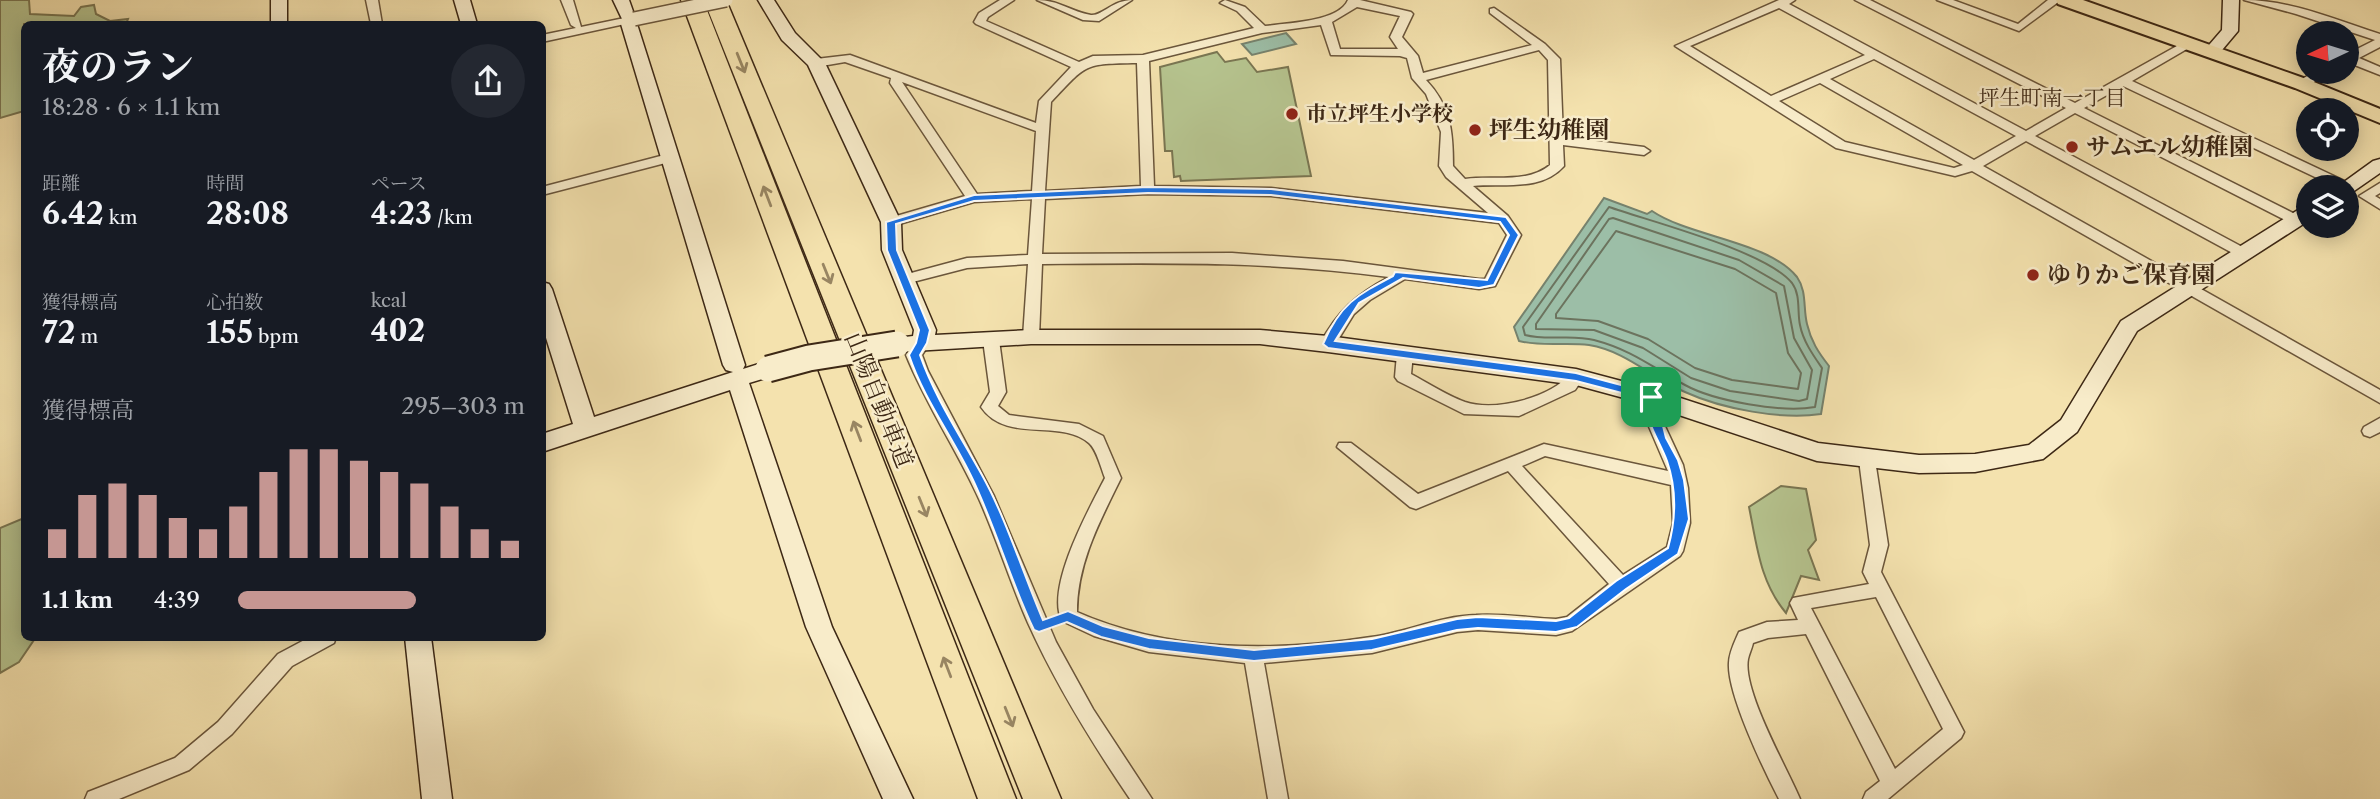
<!DOCTYPE html>
<html lang="ja">
<head>
<meta charset="utf-8">
<style>
	:root { --surface:#171b24; --page:#242831; --text:#f1f3f6; --muted:#9ea1a6; --accent:#c59692 }
	body { margin:0; font-family:"Libre Caslon Text","Noto Serif JP",serif; background:var(--page); color:var(--text); height:100vh; display:flex; flex-direction:column; font-size:26px; white-space:nowrap }
	* { box-sizing:border-box; margin:0 }
	p { font-size:23px; color:var(--muted) }
	.icon { flex:none; width:38px; height:38px; fill:none; stroke:currentColor; stroke-width:2; stroke-linecap:round; stroke-linejoin:round }
	.map { position:relative; flex:1; overflow:hidden }
	.sheet { position:absolute; left:21px; top:21px; width:525px; height:620px; display:flex; flex-direction:column; background:var(--surface); border-radius:10px; box-shadow:0 4px 18px #0003 }
	.sheet>* { flex:none }
	.needle { width:46px; rotate:266deg }
	.fabs { position:absolute; left:2296px; top:21px; display:grid; gap:14px }
	.fabs a { display:grid; place-items:center; width:63px; height:63px; border-radius:50%; background:var(--surface); box-shadow:0 4px 18px #0003; font-size:35px }
	.pin { position:absolute; display:grid; place-items:center; width:60px; height:60px; color:#fff; margin:-30px; border-radius:14px; box-shadow:0 4px 10px #0006 }
	.round { display:grid; place-items:center; flex:none; width:74px; height:74px; border-radius:37px; background:var(--page) }
	.overview { display:flex; align-items:center; justify-content:space-between; height:119px; padding:0 21px }
	h1 { font-size:38px; font-weight:700; line-height:52px }
	.figures { display:grid; grid-template-columns:repeat(3,1fr); gap:10px; height:119px; padding:7px 21px }
	.figures div { display:grid; align-content:center }
	.figures b { font-size:30px; font-weight:700 }
	.figures small { font-size:19px; font-weight:400 }
	.figures p { font-size:19px }
	.chart { height:196px; padding:14px 21px }
	.chart p { display:flex; justify-content:space-between }
	.chart svg { width:100%; height:126px; margin-top:7px; stroke:var(--accent); stroke-width:6 }
	ul { padding:0 21px; list-style:none; font-size:23px }
	li { display:grid; grid-template-columns:112px 84px 1fr; align-items:center; height:52px }
	li i { height:18px; border-radius:9px; background:var(--accent) }
	.map>svg:first-child { display:block }
	.green { fill:#b6c48f; stroke:#7a7652; stroke-width:2 }
	.water { fill:#9cbea7; stroke:#76826d; stroke-width:2 }
	.lines { fill:none; stroke-linecap:round; stroke-linejoin:round }
	.shore { stroke:#6c735e; stroke-width:2 }
	.street-casing { stroke:#6b563b; stroke-width:3 }
	.secondary-casing { stroke:#3d2815; stroke-width:3 }
	.primary-casing { stroke:#3d2815; stroke-width:4 }
	.highway-casing { stroke:#3d2815; stroke-width:3 }
	.street { fill:#f8ecca; fill-rule:evenodd }
	.secondary { fill:#f8ecca; fill-rule:evenodd }
	.primary { fill:#f4e2ae; fill-rule:evenodd }
	.highway { fill:#f4e2ae; fill-rule:evenodd }
	.street-bridge-casing { stroke:#6b563b; stroke-width:16; stroke-linecap:butt }
	.secondary-bridge-casing { stroke:#3d2815; stroke-width:29; stroke-linecap:butt }
	.street-bridge { stroke:#f8ecca; stroke-width:13 }
	.secondary-bridge { stroke:#f8ecca; stroke-width:25 }
	.oneway { stroke:#988562 }
	.route { fill:#1a73e8; stroke:#fff; stroke-width:2; fill-rule:evenodd }
	.poi-dot { fill:#8f2418; stroke:#f8ecca; stroke-width:2.5 }
	.labels { text-anchor:middle; stroke-width:5; stroke-linejoin:round; paint-order:stroke }
	.far-neighbourhood-label { font-size:21px; fill:#3d2815; stroke:#f8ecca }
	.far-poi-label { font-size:21px; font-weight:bold; fill:#3d2815; stroke:#f8ecca; text-anchor:start }
	.poi-label { font-size:24px; font-weight:bold; fill:#3d2815; stroke:#f8ecca; text-anchor:start }
	.street-label { font-size:24px; fill:#3d2815; stroke:#f8ecca }
</style>
</head>
<body>
<div class="map">
<svg width="2380" height="799" viewBox="0 0 2380 799">
	<rect width="100%" height="100%" fill="#f4e2ae"/>
	<filter id="stains"><feTurbulence type="fractalNoise" baseFrequency=".00286" numOctaves="4"/><feColorMatrix values="0 0 0 0 .2 0 0 0 0 .09 0 0 0 0 .02 0 0 0 .5 -.17"/></filter>
	<radialGradient id="worn" r=".72"><stop offset=".6" stop-color="#630" stop-opacity="0"/><stop offset="1" stop-color="#630" stop-opacity=".3"/></radialGradient>
	<g class="green">
		<path d="M0 0H29L30 14 74 16 81 7 94 5 96 14 110 21 128 19 126 24H24V111L0 118Z"/>
		<path d="M1217 52 1225 62 1246 58 1257 72 1288 67 1311 176 1181 181 1180 176 1174 177 1172 151H1165L1160 67Z"/>
		<path d="M1781 486 1806 489 1816 540 1808 550 1819 580 1801 576 1786 613C1760 582 1757 546 1749 507Z"/>
		<path d="M24 518V637H36L19 662 0 673V528Z"/>
	</g>
	<g class="water">
		<path d="M1286 33 1296 44 1252 55 1242 44Z"/>
		<path d="M1604 198 1647 214 1652 211C1690 237 1768 241 1797 277 1807 291 1803 308 1807 324 1811 341 1818 352 1829 366L1821 414C1782 420 1722 409 1685 392 1652 378 1626 351 1589 345 1565 342 1542 347 1519 341L1514 327Z"/>
	</g>
	<g class="lines">
		<g class="shore">
			<path d="M1609 207C1652 222 1766 251 1792 283 1801 295 1797 312 1800 325 1803 341 1813 355 1822 368L1815 407C1782 413 1714 401 1685 385 1652 367 1632 350 1594 340 1572 334 1548 341 1525 335L1523 327Z"/>
			<path d="M1613 218 1739 260 1784 286 1794 338 1812 370 1807 399 1799 401 1730 391 1691 378 1643 348 1594 330 1536 329V324L1609 219Z"/>
			<path d="M1616 231 1735 269 1776 293 1788 353 1801 373 1798 389 1732 380 1695 368 1648 339 1598 321 1556 318V314Z"/>
		</g>
		<defs>
			<g id="street">
				<path d="M366 0H378L382 24H371Z"/>
				<path d="M561 0H573L581 27 634 16 640 19 634 22 542 42V35L576 28 571 25Z"/>
				<path d="M1000 0H1014L988 17 986 21 1079 62 1093 56 1143 55 1254 28 1237 11 1220 3 1225 0 1245 7 1265 26C1286 23 1339 22 1348 0H1360L1411 12 1413 14 1402 37 1418 56 1423 73 1532 45 1490 13V9L1494 8 1545 44 1560 59 1563 137 1644 147 1650 151 1644 155 1563 145 1564 166C1541 192 1503 183 1473 186L1508 216 1521 235 1495 286 1479 289 1405 279 1370 300 1354 314 1333 348 1328 349 1320 344C1337 311 1357 294 1389 277 1273 261 1158 263 1042 264L1039 337 1031 342 1023 337 1028 264 967 268 905 284 898 279 900 276 967 258 1028 255 1032 199 974 202 896 225H886L884 222 886 219 965 196 890 83 891 78 845 62 816 67 810 63 816 59 850 55 1036 123 1039 101 1071 67 976 24 974 22 979 13ZM1357 7 1400 16 1390 37 1398 49H1340L1332 22ZM1321 25 1331 55 1400 56 1407 58 1412 78 1426 94 1441 132 1439 166 1446 177 1488 213 1271 188 1154 186 1149 61 1262 33ZM1539 50 1548 60 1550 165C1527 184 1493 175 1465 179L1453 166C1453 132 1451 106 1426 80ZM1137 63 1141 186 1045 191 1051 102C1088 63 1083 64 1137 63ZM902 82 1036 131 1032 191 977 194ZM1148 194 1271 196 1499 223 1507 235 1485 279H1479L1343 261 1232 253 1042 254 1045 199Z"/>
				<path d="M1037 0C1059 0 1072 12 1091 15 1102 16 1113 0 1132 0L1099 21 1083 20Z"/>
				<path d="M1779 0H1795L1789 4 2026 131 2066 108 1855 0H1870L2075 103 2184 42H2192V46L2132 81 2351 184V190L2336 187 2123 86 2084 108 2301 217 2303 220 2301 223H2291L2075 113 2035 136 2248 250 2250 253 2248 256H2238L2026 141 1983 166 2380 390V403L1972 171 1955 176 1836 148 1675 46ZM1779 8 1865 55 1771 96 1690 46ZM1874 59 2016 136 1974 160 1830 79ZM1820 83 1963 165 1954 168 1845 142 1779 101Z"/>
				<path d="M1937 0H1953L2018 24 2048 0H2061L2019 31Z"/>
				<path d="M2244 0C2291 0 2336 20 2380 34V47L2359 58 2380 67V75L2347 62V54L2375 40 2296 14Z"/>
				<path d="M2315 72H2329L2306 87H2298V81Z"/>
				<path d="M672 153 678 157 677 160 542 195V187Z"/>
				<path d="M2380 183V193L2375 196 2380 199V209L2359 196Z"/>
				<path d="M991 335 999 340 1006 392 998 406 1009 415 1079 424 1103 436 1121 478C1100 521 1077 563 1077 612 1167 652 1275 652 1371 637 1407 632 1440 616 1476 615 1502 613 1530 618 1556 619L1567 617 1609 584 1508 471 1416 509 1410 507 1337 447 1339 443H1351L1418 494 1544 444 1668 471 1647 422 1643 397 1651 391 1659 397 1663 422 1683 465 1688 488 1690 523 1683 551 1680 556 1572 631 1556 635 1478 630 1457 632 1372 653 1264 663 1288 799H1268L1245 663 1149 652 1094 636 1062 621C1045 588 1089 509 1105 478 1101 468 1097 450 1089 443 1060 418 1006 444 981 407L990 392 983 340ZM1545 456 1671 485 1673 523 1667 547 1623 575 1522 466Z"/>
				<path d="M922 338 930 343 922 355 928 371 994 496 1056 642 1093 709 1152 799H1130C1092 743 1056 685 1028 623 1010 582 997 539 979 499 957 450 926 405 906 355L917 339Z"/>
				<path d="M1405 349 1413 354 1411 374C1428 383 1446 395 1465 402 1495 412 1551 398 1571 373H1581L1584 377 1575 390 1519 416 1464 414 1398 381 1395 377 1397 354Z"/>
				<path d="M2380 418V432L2370 437 2364 435 2362 431 2364 427Z"/>
				<path d="M1867 454 1873 456 1875 460 1888 545 1881 572 1964 732 1961 738 1888 799H1863L1866 792 1880 781 1806 634 1768 638 1753 643C1752 648 1749 654 1748 659 1742 690 1787 768 1800 799H1779C1764 770 1727 694 1729 663 1729 653 1735 641 1739 632L1767 622 1798 620 1790 603 1793 598 1869 584 1863 572 1870 545 1859 460 1861 456ZM1876 597 1943 729 1895 769 1811 608Z"/>
				<path d="M310 637H336L334 643 292 666 232 734 189 770 119 799H85L88 792 175 758 218 722 278 654Z"/>
			</g>
			<g id="secondary">
				<rect x="271" y="0" width="16" height="24"/>
				<path d="M454 0H470L477 24H461Z"/>
				<path d="M613 0H629L635 17 633 20 637 24 745 365 743 369 768 361 776 363 779 369 776 375 749 383 832 627 913 799H883L806 627 730 390 542 452V434L573 424 542 325V282L549 284 552 289 594 417 733 372 726 370 723 365 621 24 623 21Z"/>
				<path d="M758 0H774L795 33 825 63 901 222 902 250 936 330 935 335 1031 330H1260L1328 336 1576 369 1659 391 1818 443 1919 455 1975 454 2029 445 2061 420 2121 321 2301 208 2308 206V221L2137 331 2077 432 2043 459 1975 472 1919 473 1817 461 1646 404 1576 385 1328 352 1260 344H1031L897 352 889 349 886 344 889 339 913 336 914 330 882 250 881 222 808 65 782 40Z"/>
				<path d="M2223 0H2239L2238 31 2217 56H2205L2203 52 2222 30Z"/>
				<path d="M2380 159V173L2354 191 2347 193V187H2337L2373 161Z"/>
				<path d="M405 637H431L452 799H422Z"/>
			</g>
			<path id="primary" d="M2056 0H2083L2309 80 2380 109V123L2295 88 2058 4Z"/>
			<g id="highway">
				<path d="M681 0H703L1016 799H978Z"/>
				<path d="M704 0H726L1061 799H1023Z"/>
			</g>
		</defs>
		<use href="#street" class="street-casing"/>
		<use href="#secondary" class="secondary-casing"/>
		<use href="#primary" class="primary-casing"/>
		<use href="#highway" class="highway-casing"/>
		<use href="#street" class="street"/>
		<use href="#secondary" class="secondary"/>
		<use href="#primary" class="primary"/>
		<use href="#highway" class="highway"/>
		<defs>
			<path id="street-bridge" d="M634 19 726 0"/>
			<path id="secondary-bridge" d="M768 369 809 358 897 344"/>
		</defs>
		<use href="#street-bridge" class="street-bridge-casing"/>
		<use href="#secondary-bridge" class="secondary-bridge-casing"/>
		<use href="#street-bridge" class="street-bridge"/>
		<use href="#secondary-bridge" class="secondary-bridge"/>
	</g>
	<defs><path id="oneway-shaft" d="M-6 0H5M1.5-3L5.5 0L1.5 3" fill="none" stroke-width="1.6" stroke-linecap="round" stroke-linejoin="round" transform="scale(1.75)"/></defs>
	<g class="oneway">
		<use href="#oneway-shaft" transform="translate(741 63) rotate(68)"/>
		<use href="#oneway-shaft" transform="translate(767 196) rotate(-111)"/>
		<use href="#oneway-shaft" transform="translate(827 274) rotate(68)"/>
		<use href="#oneway-shaft" transform="translate(857 431) rotate(-111)"/>
		<use href="#oneway-shaft" transform="translate(923 507) rotate(68)"/>
		<use href="#oneway-shaft" transform="translate(947 667) rotate(-111)"/>
		<use href="#oneway-shaft" transform="translate(1009 717) rotate(68)"/>
	</g>
	<path class="route" d="M1148 187 1271 189 1506 217 1519 235 1494 285 1479 288 1403 278 1359 303 1335 341 1576 373 1655 394 1666 438 1678 460 1684 480 1689 519 1678 554 1626 589 1577 627 1556 632 1478 628 1457 630 1372 650 1254 661 1149 649 1101 637 1067 622 1039 632 1034 630C1011 582 996 529 973 480 953 437 924 400 909 355L916 343 919 330 887 250 886 222 974 195ZM1148 193 1271 195 1500 222 1509 235 1487 280 1395 272 1393 276C1357 295 1340 304 1323 344L1328 348 1576 381 1645 399C1646 423 1659 440 1667 461 1677 490 1676 519 1668 548L1616 581 1569 618 1556 621 1478 617 1457 619 1372 639 1254 650 1149 638 1103 626 1068 611 1043 620C1023 573 1006 518 982 475 960 435 935 398 920 355L927 343 930 330 897 250 896 224 974 201Z"/>
	<g class="poi-dot">
		<circle cx="1292" cy="114" r="7"/>
		<circle cx="1475" cy="130" r="7"/>
		<circle cx="2072" cy="147" r="7"/>
		<circle cx="2033" cy="275" r="7"/>
	</g>
	<g class="labels">
		<g class="far-neighbourhood-label">
			<text x="2052" y="105">坪生町南一丁目</text>
		</g>
		<g class="far-poi-label">
			<text x="1306" y="121">市立坪生小学校</text>
		</g>
		<g class="poi-label">
			<text x="1489" y="138">坪生幼稚園</text>
			<text x="2086" y="155">サムエル幼稚園</text>
			<text x="2047" y="283">ゆりかご保育園</text>
		</g>
		<g class="street-label">
			<text transform="translate(879 400) rotate(68)" y="8">山陽自動車道</text>
		</g>
	</g>
	<rect width="100%" height="100%" filter="url(#stains)"/>
	<rect width="100%" height="100%" fill="url(#worn)"/>
</svg>
<div class="fabs">
<a><svg class="needle" viewBox="-14 -14 28 28"><path d="M0-13l5 13h-10z" fill="#e53935"/><path d="M0 13l5-13h-10z" fill="#9ea1a6"/></svg></a>
<a><svg class="icon" aria-label="locate" viewBox="0 0 24 24"><circle cx="12" cy="12" r="6"/><path d="M12 2v4M12 18v4M2 12h4M18 12h4"/></svg></a>
<a><svg class="icon" aria-label="layers" viewBox="0 0 24 24"><path d="M12 4l9 5-9 5-9-5zM3 14l9 5 9-5"/></svg></a>
</div>
<div class="pin" style="left:1651px;top:397px;background:#1e9e55"><svg class="icon" aria-label="arrive" viewBox="0 0 24 24"><path d="M6 21V4h12l-3 4 3 4H6"/></svg></div>
<section class="sheet">
<div class="overview"><div><h1>夜のラン</h1><p>18:28 · 6 × 1.1 km</p></div><a class="round"><svg class="icon" aria-label="share" viewBox="0 0 24 24"><path d="M12 15V3M7 8l5-5 5 5M5 13v7h14v-7"/></svg></a></div>
<div class="figures">
<div><p>距離</p><b>6.42<small> km</small></b></div>
<div><p>時間</p><b>28:08</b></div>
<div><p>ペース</p><b>4:23<small> /km</small></b></div>
</div>
<div class="figures">
<div><p>獲得標高</p><b>72<small> m</small></b></div>
<div><p>心拍数</p><b>155<small> bpm</small></b></div>
<div><p>kcal</p><b>402</b></div>
</div>
<div class="chart"><p><span>獲得標高</span>295–303 m</p>
<svg viewBox="0 0 160 44" preserveAspectRatio="none"><path d="M5 44V34M15 44V22M25 44V18M35 44V22M45 44V30M55 44V34M65 44V26M75 44V14M85 44V6M95 44V6M105 44V10M115 44V14M125 44V18M135 44V26M145 44V34M155 44V38"/></svg>
</div>
<ul>
<li><b>1.1 km</b>4:39<i style="width:62%"></i></li>
</ul>
</section>
</div>
</body>
</html>
